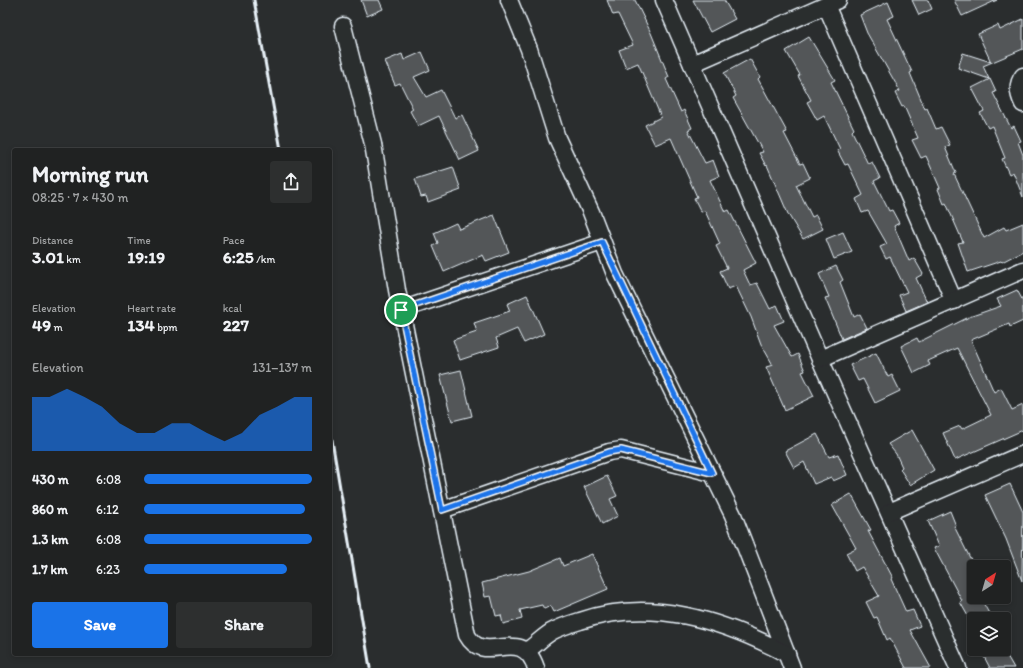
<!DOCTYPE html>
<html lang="en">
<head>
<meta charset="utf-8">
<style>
	:root { --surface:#202222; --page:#2d2f2f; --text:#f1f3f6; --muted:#a2a4a5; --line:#3d3f40; --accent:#1a73e8 }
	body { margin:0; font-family:Itim,sans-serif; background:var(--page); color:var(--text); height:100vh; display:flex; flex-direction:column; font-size:15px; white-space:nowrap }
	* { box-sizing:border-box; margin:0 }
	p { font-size:13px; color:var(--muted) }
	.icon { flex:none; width:22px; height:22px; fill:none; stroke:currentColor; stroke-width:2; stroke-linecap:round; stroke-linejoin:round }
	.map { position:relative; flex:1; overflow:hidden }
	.panel { position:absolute; left:12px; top:148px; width:320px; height:508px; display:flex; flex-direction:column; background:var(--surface); border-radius:4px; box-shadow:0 2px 6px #0003,0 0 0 1px var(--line) }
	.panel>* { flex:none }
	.needle { width:26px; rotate:37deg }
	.tools { position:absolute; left:967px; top:560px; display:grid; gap:8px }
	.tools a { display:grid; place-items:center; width:44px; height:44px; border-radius:4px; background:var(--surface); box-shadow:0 2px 6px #0003,0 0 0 1px var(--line); font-size:20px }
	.pin { position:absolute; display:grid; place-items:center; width:34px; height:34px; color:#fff; margin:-17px; border:2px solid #fff; border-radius:50%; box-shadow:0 1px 4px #0007 }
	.round { display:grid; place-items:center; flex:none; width:42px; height:42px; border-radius:4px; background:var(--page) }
	.summary { display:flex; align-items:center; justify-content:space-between; height:68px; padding:0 20px }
	h1 { font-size:22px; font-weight:800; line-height:30px }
	.figures { display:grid; grid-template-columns:repeat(3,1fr); gap:6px; height:68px; padding:4px 20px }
	.figures div { display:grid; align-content:center }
	.figures b { font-size:17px; font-weight:800 }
	.figures small { font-size:11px; font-weight:400 }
	.figures p { font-size:11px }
	.chart { height:112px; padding:8px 20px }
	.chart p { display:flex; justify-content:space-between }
	.chart svg { width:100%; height:72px; margin-top:4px; fill:var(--accent); opacity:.7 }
	.action { display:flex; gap:8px; margin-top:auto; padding:8px 20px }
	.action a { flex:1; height:46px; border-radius:4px; background:var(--accent); color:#fff; font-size:16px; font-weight:800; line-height:46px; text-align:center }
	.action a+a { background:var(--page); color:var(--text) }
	ul { padding:0 20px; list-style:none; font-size:13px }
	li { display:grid; grid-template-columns:64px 48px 1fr; align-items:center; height:30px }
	li i { height:10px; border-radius:5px; background:var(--accent) }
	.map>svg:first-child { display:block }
	.building { fill:#535759; stroke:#e8f1f8 }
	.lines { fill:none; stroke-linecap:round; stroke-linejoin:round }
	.minor-casing { stroke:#e8f1f8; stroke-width:19 }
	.minor { stroke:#2a2d2e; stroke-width:16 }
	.rail { stroke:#e8f1f8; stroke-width:3 }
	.route-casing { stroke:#fff; stroke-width:8 }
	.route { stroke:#1a73e8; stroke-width:5 }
</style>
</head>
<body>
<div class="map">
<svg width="1023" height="668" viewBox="0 0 1023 668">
	<rect width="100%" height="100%" fill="#2a2d2e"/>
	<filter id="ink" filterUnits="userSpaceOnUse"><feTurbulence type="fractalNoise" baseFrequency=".025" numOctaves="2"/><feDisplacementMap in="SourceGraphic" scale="8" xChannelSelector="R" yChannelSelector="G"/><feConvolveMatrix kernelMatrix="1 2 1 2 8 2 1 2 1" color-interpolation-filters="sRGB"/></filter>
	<g filter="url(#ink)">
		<g class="building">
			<path d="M361 0H379L383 9 367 16Z"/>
			<path d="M607 0H635L651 33 669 77 666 79 681 112 684 110 692 128 688 130 705 163 713 160 719 176 710 180 725 212 729 210 756 263 743 270 750 285 757 283 770 309 777 305 784 321 774 325 792 357 798 354 805 371 802 372 814 396 785 410 766 367 773 365 761 344 751 317 736 286 728 289 720 271 727 268 716 246 720 244 705 211 701 212 694 198 697 197 671 138 655 145 645 125 661 117 638 63 626 68 619 50 633 45 618 14 613 15Z"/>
			<path d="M693 0H724L735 19 710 32Z"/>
			<path d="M912 0H928L932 9 919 15Z"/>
			<path d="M954 0H997L962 16Z"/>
			<path d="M888 2 894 16 887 19 912 72 910 73 925 109 927 108 936 129 941 127 950 145 945 147 956 173 954 174 984 238 1004 227 1006 230 1023 223V251L1002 262 1001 261 968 272 958 243 963 242 946 203 944 204 938 189 940 188 926 156 921 158 912 140 918 138 904 106 902 107 895 93 900 91 867 33 860 15Z"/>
			<path d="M1023 19V49L983 66 989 79 958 68 963 53 991 62 978 34 998 25 1000 30Z"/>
			<path d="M809 37 835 80 831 82 854 129 852 131 868 164 872 162 880 178 874 181 889 211 892 210 899 223 894 226 909 261 914 258 923 274 916 278 927 302 906 311 899 295 907 292 890 257 886 259 880 247 887 244 868 211 862 213 856 199 863 195 848 164 845 165 837 150 840 149 824 116 817 120 807 102 811 100 798 76 800 75 786 51Z"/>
			<path d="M422 52 430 70 414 77 426 97 441 90 455 118 462 115 479 151 460 160 439 116 418 126 410 111 413 109 400 83 395 85 385 61 402 54 404 60Z"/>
			<path d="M750 59 760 77 758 79 787 132 784 133 800 164 803 163 810 178 796 185 812 217 816 215 823 229 803 239 788 214 767 165 766 166 759 153 763 152 733 98 736 96 724 73Z"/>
			<path d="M990 79 996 92 993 93 1011 128 1014 126 1021 141 1018 142 1023 155V197L1013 172 1009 174 1002 159 1005 158 992 126 988 128 980 113 984 111 972 88Z"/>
			<path d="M453 167 461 190 428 202 426 196 421 197 415 179Z"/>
			<path d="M494 215 509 252 486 261 483 255 444 272 433 246 438 243 434 233 456 223 459 229Z"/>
			<path d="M843 232 852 252 834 259 826 239Z"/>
			<path d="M836 266 843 280 840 282 854 317 860 314 867 328 842 339 825 298 829 297 819 274Z"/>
			<path d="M1017 290 1023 301V321L1010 327 1009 324 971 340 994 392 1001 388 1012 410 1023 405V430L955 460 943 433 960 426 962 429 991 415 957 348 928 361 930 365 914 373 901 346 917 338 919 342 969 317 1001 306 997 299Z"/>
			<path d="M527 295 544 334 524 343 517 329 496 338 499 347 460 360 453 340 477 332 474 323 510 311 507 304Z"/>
			<path d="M876 353 888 377 892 375 900 391 875 403 863 379 858 381 850 365Z"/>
			<path d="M461 370 472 416 452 421 440 375Z"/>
			<path d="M912 430 934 470 910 485 900 469 902 467 896 454 888 444Z"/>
			<path d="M817 434 829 457 838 454 847 475 833 481 831 477 814 484 804 462 794 468 785 451Z"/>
			<path d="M607 476 617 496 610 499 618 516 602 524 584 487Z"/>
			<path d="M1010 484 1023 512 1022 581 1006 539 985 495Z"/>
			<path d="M851 494 871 530 868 531 893 578 891 579 906 612 913 610 920 626 910 630 931 668H906L890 638 887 640 877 617 874 618 866 602 879 596 862 567 855 571 846 553 856 548 832 505Z"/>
			<path d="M950 511 956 526H954L974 566V597H980L992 619H974V623L970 617 969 618 960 602 962 601 934 548 939 546 928 521Z"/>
			<path d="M592 554 608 589 554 612 551 606 544 609 542 605 520 610 522 619 503 624 501 615 496 616 491 596 485 597 482 583 529 571 560 558 563 566Z"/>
			<path d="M980 649H1003L1014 668H990Z"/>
		</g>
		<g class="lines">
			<defs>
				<g id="minor">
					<path d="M509 0 529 49 557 138 591 212 615 274 733 515 792 668"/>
					<path d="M664 0 820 359 958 668"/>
					<path d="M826 5 954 301"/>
					<path d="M343 26 373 144 397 290 467 635C485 668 521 623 536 668"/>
					<path d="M692 64 838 0"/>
					<path d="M1023 76C1016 85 1018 94 1023 104"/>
					<path d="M401 310 602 242"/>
					<path d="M820 359 1023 270"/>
					<path d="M442 510 609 452 621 450 712 473"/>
					<path d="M889 512 1023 454"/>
					<path d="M527 651C535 645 543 637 551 632 560 627 570 624 580 621 651 597 722 620 787 654"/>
				</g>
			</defs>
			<use href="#minor" class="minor-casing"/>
			<use href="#minor" class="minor"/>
			<g class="rail">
				<path d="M254 0 281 150"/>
				<path d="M330 428 370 668"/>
			</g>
		</g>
	</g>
	<g class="lines" filter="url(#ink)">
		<defs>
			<path id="route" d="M602 242 712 473 621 450 609 452 442 510 401 310Z"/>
		</defs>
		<use href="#route" class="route-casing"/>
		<use href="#route" class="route"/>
	</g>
</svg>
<div class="tools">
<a><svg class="needle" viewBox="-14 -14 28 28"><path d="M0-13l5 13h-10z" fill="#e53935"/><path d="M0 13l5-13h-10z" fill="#a2a4a5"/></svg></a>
<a><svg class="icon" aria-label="layers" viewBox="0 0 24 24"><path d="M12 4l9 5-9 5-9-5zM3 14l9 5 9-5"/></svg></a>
</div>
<div class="pin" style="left:401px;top:310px;background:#1e9e55"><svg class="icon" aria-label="arrive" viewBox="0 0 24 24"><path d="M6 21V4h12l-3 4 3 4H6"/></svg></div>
<section class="panel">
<div class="summary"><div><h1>Morning run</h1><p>08:25 · 7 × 430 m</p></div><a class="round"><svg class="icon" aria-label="share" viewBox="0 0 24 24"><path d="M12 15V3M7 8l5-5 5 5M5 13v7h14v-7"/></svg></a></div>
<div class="figures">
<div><p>Distance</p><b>3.01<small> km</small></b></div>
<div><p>Time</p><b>19:19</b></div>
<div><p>Pace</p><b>6:25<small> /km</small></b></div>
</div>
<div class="figures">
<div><p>Elevation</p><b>49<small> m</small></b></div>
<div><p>Heart rate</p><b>134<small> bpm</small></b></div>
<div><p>kcal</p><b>227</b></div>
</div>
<div class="chart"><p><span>Elevation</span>131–137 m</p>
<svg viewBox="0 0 160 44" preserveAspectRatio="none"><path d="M0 44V11L10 11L20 6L30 11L40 17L50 27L60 33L70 33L80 27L90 27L100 33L110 38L120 33L130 22L140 17L150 11L160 11V44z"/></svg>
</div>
<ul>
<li><b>430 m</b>6:08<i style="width:100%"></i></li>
<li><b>860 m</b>6:12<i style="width:96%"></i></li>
<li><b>1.3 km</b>6:08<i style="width:100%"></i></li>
<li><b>1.7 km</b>6:23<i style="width:85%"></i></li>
</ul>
<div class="action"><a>Save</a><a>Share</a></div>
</section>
</div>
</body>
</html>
